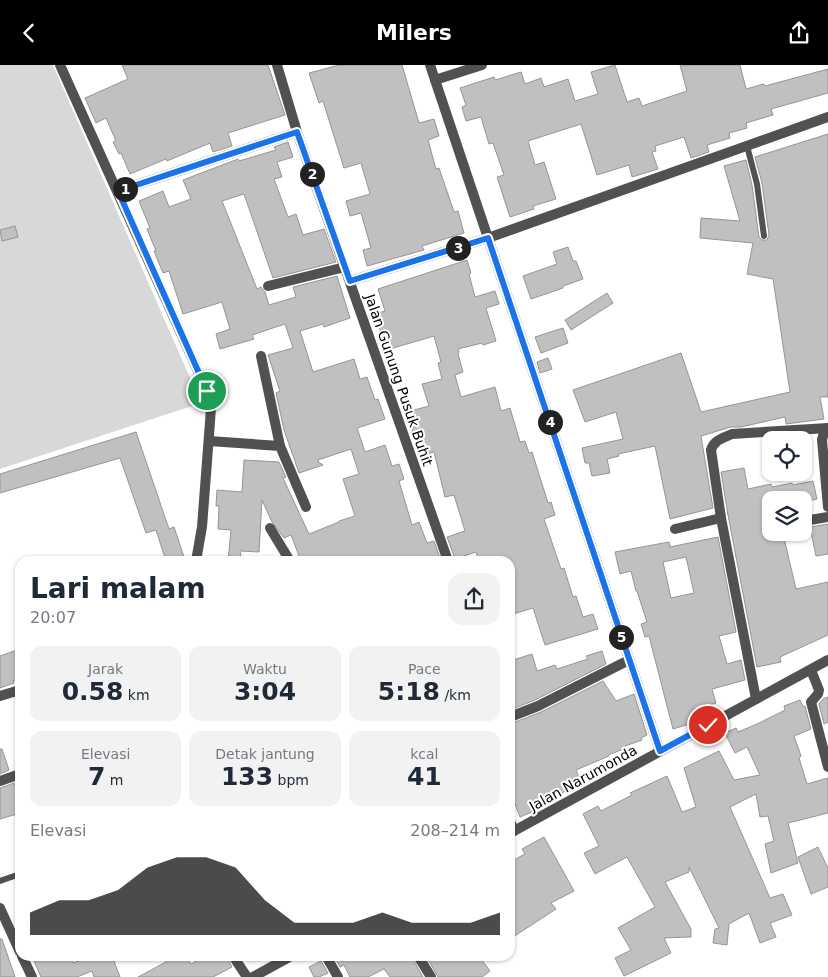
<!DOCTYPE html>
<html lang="id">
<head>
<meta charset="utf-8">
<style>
	:root { --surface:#fff; --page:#f2f2f3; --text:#1f2937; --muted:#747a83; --accent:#000 }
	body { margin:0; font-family:"DejaVu Sans",sans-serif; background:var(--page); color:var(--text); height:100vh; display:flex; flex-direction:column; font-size:19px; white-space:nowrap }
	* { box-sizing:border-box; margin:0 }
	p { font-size:16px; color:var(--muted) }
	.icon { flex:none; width:28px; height:28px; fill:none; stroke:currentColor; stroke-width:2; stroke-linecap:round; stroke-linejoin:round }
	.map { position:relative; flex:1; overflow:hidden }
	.details { position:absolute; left:15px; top:491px; width:500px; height:405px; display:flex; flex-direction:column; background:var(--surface); border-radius:15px; box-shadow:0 1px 4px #0004 }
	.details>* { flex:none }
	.buttons { position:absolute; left:762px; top:366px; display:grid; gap:10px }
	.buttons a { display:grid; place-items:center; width:50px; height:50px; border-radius:10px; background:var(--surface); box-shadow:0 1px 4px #0004; font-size:25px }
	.pin { position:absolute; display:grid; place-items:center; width:42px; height:42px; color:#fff; margin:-21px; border:2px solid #fff; border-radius:50%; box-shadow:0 1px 5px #0007 }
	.km { position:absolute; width:25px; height:25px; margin:-12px; border-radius:50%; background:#222; color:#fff; font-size:14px; line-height:25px; text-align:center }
	.round { display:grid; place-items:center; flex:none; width:52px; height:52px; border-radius:15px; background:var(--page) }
	.overview { display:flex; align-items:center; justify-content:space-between; height:85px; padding:0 15px }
	h1 { font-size:28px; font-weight:700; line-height:38px }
	.figures { display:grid; grid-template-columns:repeat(3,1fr); gap:8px; height:85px; padding:5px 15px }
	.figures div { display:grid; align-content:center; border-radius:12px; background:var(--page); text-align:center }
	.figures b { font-size:25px; font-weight:700 }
	.figures small { font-size:14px; font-weight:400 }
	.figures p { font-size:14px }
	.chart { height:140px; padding:10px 15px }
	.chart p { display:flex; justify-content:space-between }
	.chart svg { width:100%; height:90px; margin-top:5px; fill:var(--accent); opacity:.7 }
	header { display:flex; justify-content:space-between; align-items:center; height:65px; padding:0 15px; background:var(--accent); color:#fff; font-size:22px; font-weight:700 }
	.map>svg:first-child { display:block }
	.green { fill:#d8d8d8 }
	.building { fill:#c0c0c0; stroke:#959595; fill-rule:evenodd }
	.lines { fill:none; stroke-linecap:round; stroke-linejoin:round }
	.service { stroke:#515151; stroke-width:6 }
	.minor { stroke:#515151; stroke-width:10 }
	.tertiary { stroke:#515151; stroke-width:10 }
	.route-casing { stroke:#fff; stroke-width:10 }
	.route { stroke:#1a73e8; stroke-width:6 }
	.labels { text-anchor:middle; stroke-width:4; stroke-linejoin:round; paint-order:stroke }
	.street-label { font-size:14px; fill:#000; stroke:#fff }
</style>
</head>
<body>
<header><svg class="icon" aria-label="back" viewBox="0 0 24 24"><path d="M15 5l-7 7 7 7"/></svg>Milers<svg class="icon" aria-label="share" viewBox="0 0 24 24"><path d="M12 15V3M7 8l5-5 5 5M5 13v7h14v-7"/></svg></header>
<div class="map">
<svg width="828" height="912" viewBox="0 0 828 912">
	<rect width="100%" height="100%" fill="#fff"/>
	<path class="green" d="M0 0H53L201 338 0 404Z"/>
	<g class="building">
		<path d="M122 0H268L285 50 228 68 232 81 213 87 210 78 167 96 166 94 130 109 121 88 119 89 113 77 116 76 106 53 96 58 85 33 128 14Z"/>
		<path d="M339 0H402L419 58 434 54 439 71 428 75 436 104 439 103 454 147 458 146 464 168 422 181 424 185 367 201 363 185 371 183 361 148 350 151 346 136 370 129 361 98 344 103 323 36 319 38 309 8Z"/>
		<path d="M615 0 627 37 639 33 642 41 687 26 680 0H740L746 24 764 19 765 21 828 4V28L771 44 773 50 746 58 747 63 729 68 730 73 707 80 709 87 691 93 684 72 655 81 656 86 652 87 658 104 632 112 629 100 597 110 581 59 528 76 535 100 544 97 556 134 533 141 534 144 510 152 497 112 504 110 493 78 489 79 481 52 466 56 462 42 466 40 460 23 494 12 495 15 521 7 525 19 541 13 544 22 568 14 575 36 598 29 591 7Z"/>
		<path d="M828 69V332H820L824 354 786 359 785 352 741 362H731L701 371 713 443 670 454 655 381 618 389 619 391 607 394 610 408 592 411 589 398H585L582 383 623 374 616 347 585 357 573 325 681 288 701 347 790 327 773 214 747 209 753 178 700 173 701 153 740 156 724 101 746 95 752 120 759 172 762 175H767L769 170 762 118 755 92Z"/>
		<path d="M288 77 293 92 277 97 282 112 274 114 288 152 296 149 303 170 324 164 336 197 273 213 244 129 222 136 257 224 261 222 265 227 269 240 296 232 293 222 337 211 350 253 324 262 323 259 300 266 313 307 354 294 360 314 367 312 375 335 378 334 385 354 357 363 365 387 385 380 392 401 399 399 404 414 399 416 412 460 419 457 427 478 434 476 440 493 431 496H301L291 470 284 473 272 457 262 435 259 487 240 486 242 496H228L231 465 218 464 219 441H216L217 425 242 427 244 395 279 397 286 412 283 413 309 469 339 457V456L355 451 343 414 359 409 351 384 318 395 319 398 322 399 323 400 299 408 284 365 276 328 280 326 268 290 293 283 285 259 252 270 254 274 220 284 216 269 230 264 222 237 183 249 169 206 163 208 154 186H156L147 164 150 163 139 136 163 126 169 142 191 134 183 115 238 94 239 96 276 85 274 82Z"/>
		<path d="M15 161 18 172 2 176 0 165Z"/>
		<path d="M568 182 573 196H576L583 214 563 221V223L531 234 523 211 557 199 553 187Z"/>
		<path d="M467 195 471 208 469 209 475 232 495 226 499 239 486 243 496 276 483 280 482 278 458 284 459 288 458 289 463 307 455 310 461 332 495 322 501 346 510 343 520 377 525 376 529 388 532 387 548 438 551 437 555 450 544 454 561 504 564 503 573 532 576 531 583 552 593 549 598 564 545 580 533 543 510 550V496H479L476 487 455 494 447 472 465 466 454 430 445 432 434 387 419 391 407 347 429 341 422 319 442 314 438 298 441 297 434 271 390 284 385 267 381 268 375 249 385 246 378 224Z"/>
		<path d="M607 228 613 238 571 265 565 255Z"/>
		<path d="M563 263 568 278 541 288 535 272Z"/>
		<path d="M548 293 552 304 540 308 537 297Z"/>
		<path d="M136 367 169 464 174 462 184 492 166 496 156 465 146 468 120 393 0 428V409Z"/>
		<path d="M744 403 748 424 771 419 772 422 792 418 793 420 813 416 817 434 804 437V435H800L799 431 782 435H771V456L766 457 763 463 766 469 771 470V471L783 469 796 524 828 517V570L780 592 781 597 757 602 728 450 721 407Z"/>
		<path d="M828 459V489L816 491 810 462Z"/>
		<path d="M718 472 736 567 719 571 727 599 741 595 745 615 712 624 716 638 692 645 696 657 673 664 649 571 645 572 641 559 647 557 637 526H636L631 506 620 509 615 487 669 477 670 482ZM686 492 694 528 671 533 663 497Z"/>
		<path d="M17 585 20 592V613L13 616 14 618 0 623V591Z"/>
		<path d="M602 586 606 599 535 635 515 643 510 626V596L532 589 537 606 555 600 557 604 588 594 586 591Z"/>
		<path d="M603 616 616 636 634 629 647 670 641 673 642 675 625 681 626 683 608 690 609 691 576 705 582 720 556 730 557 733 535 742 536 745 520 752 510 726V659L541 647Z"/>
		<path d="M828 632V657L824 659 819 639 823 634Z"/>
		<path d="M800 635 803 642 805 641 811 664 794 671 801 691 799 693 807 719 828 713V748L788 758 798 798 771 808 765 779 774 776 768 751 760 752 756 729 730 742 770 833 783 829 792 850 770 858 776 872 760 878 749 848 729 859 727 880 713 878 715 864 719 863 689 802V807L665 817 691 864V872L664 873 671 888 624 911 615 893 631 885 618 863 655 842 627 792 595 809 584 788 599 781 583 749 598 741 601 746 632 730 630 728 667 711 682 747 696 742 684 703 719 686 734 715 760 710 747 682 735 688 725 668 736 663 738 667 757 659 785 645 784 641Z"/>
		<path d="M0 684H2L9 705 0 709Z"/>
		<path d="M14 718 16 723 20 722V748L0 754V723Z"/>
		<path d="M544 772 574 826 551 838 556 844 510 874V797L525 789 522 784Z"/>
		<path d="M818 782 828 803V822L811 829 798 792Z"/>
		<path d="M0 874H2L15 912H0Z"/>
		<path d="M32 891H70L73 898 92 891H112L120 912H94L92 906 77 912H41Z"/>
		<path d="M173 891H186L191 899 206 891H226L232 902 213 912H138L164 898Z"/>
		<path d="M334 891H411L423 912H390L384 904 368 912H350L344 900 340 902Z"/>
		<path d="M426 891H479L490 906 482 912H438Z"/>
		<path d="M321 896 328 908 319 912H314L309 902Z"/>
	</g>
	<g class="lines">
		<g class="service">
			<path d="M747 81 757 119 764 171"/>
			<path d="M0 816 20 809"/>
		</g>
		<g class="minor">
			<path d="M60 0 207 326 211 342 210 357 202 462 196 496"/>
			<path d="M277 0 297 67 448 496"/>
			<path d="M430 0 660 686"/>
			<path d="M435 15 482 0"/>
			<path d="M118 126 297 67"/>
			<path d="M350 216 488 173 828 52"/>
			<path d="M268 221 345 202"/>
			<path d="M261 291 280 381"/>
			<path d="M828 363 824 367 822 375 828 442"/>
			<path d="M209 376 280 381 306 442"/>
			<path d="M721 453 711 385C714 375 723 373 732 369L828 363"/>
			<path d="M804 456 828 452"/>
			<path d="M270 463 290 496"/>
			<path d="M770 463H771"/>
			<path d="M675 464 721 453 756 634"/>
			<path d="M811 605 819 625 818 629 811 637 828 702"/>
			<path d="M0 631 20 625"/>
			<path d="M510 652 538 641 629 595"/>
			<path d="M0 716 20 709"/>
			<path d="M510 756 514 766"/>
			<path d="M0 843 20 887"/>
			<path d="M22 891 32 912"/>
			<path d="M233 891 247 912"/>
			<path d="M326 891 338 912"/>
			<path d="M418 891 431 912"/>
		</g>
		<g class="tertiary">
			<path d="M510 768 828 595"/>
			<path d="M253 912 291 891"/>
		</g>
	</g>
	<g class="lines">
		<defs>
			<path id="route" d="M207 326 118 126 297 67 350 216 488 173 660 686 708 660"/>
		</defs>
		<use href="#route" class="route-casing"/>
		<use href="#route" class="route"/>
	</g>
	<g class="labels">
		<g class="street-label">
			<text transform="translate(399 315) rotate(71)" y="5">Jalan Gunung Pusuk Buhit</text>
			<text transform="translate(583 713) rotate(-29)" y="5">Jalan Narumonda</text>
		</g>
	</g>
</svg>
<div class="buttons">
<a><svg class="icon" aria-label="locate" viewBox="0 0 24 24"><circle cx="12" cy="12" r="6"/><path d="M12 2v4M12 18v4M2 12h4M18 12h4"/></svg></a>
<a><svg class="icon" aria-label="layers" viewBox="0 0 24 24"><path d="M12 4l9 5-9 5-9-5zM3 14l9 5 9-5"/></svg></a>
</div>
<div class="pin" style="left:207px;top:326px;background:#1e9e55"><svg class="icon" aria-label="arrive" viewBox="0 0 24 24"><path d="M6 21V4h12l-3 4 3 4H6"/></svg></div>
<div class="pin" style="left:708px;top:660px;background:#d93025"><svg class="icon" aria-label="check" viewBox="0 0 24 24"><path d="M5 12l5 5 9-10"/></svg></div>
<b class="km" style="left:125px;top:124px">1</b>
<b class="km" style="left:312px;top:109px">2</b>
<b class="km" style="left:458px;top:183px">3</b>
<b class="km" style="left:550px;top:357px">4</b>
<b class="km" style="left:621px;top:572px">5</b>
<section class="details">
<div class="overview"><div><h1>Lari malam</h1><p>20:07</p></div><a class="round"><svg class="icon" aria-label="share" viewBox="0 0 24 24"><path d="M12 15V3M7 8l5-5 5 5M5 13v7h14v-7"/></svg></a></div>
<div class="figures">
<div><p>Jarak</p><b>0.58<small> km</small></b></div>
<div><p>Waktu</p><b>3:04</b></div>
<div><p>Pace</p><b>5:18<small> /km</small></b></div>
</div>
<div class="figures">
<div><p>Elevasi</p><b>7<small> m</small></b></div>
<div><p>Detak jantung</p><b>133<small> bpm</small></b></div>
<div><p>kcal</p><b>41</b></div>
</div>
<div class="chart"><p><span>Elevasi</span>208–214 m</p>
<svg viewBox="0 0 160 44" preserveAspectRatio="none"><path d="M0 44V33L10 27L20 27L30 22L40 11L50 6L60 6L70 11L80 27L90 38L100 38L110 38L120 33L130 38L140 38L150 38L160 33V44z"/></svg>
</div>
</section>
</div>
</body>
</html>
